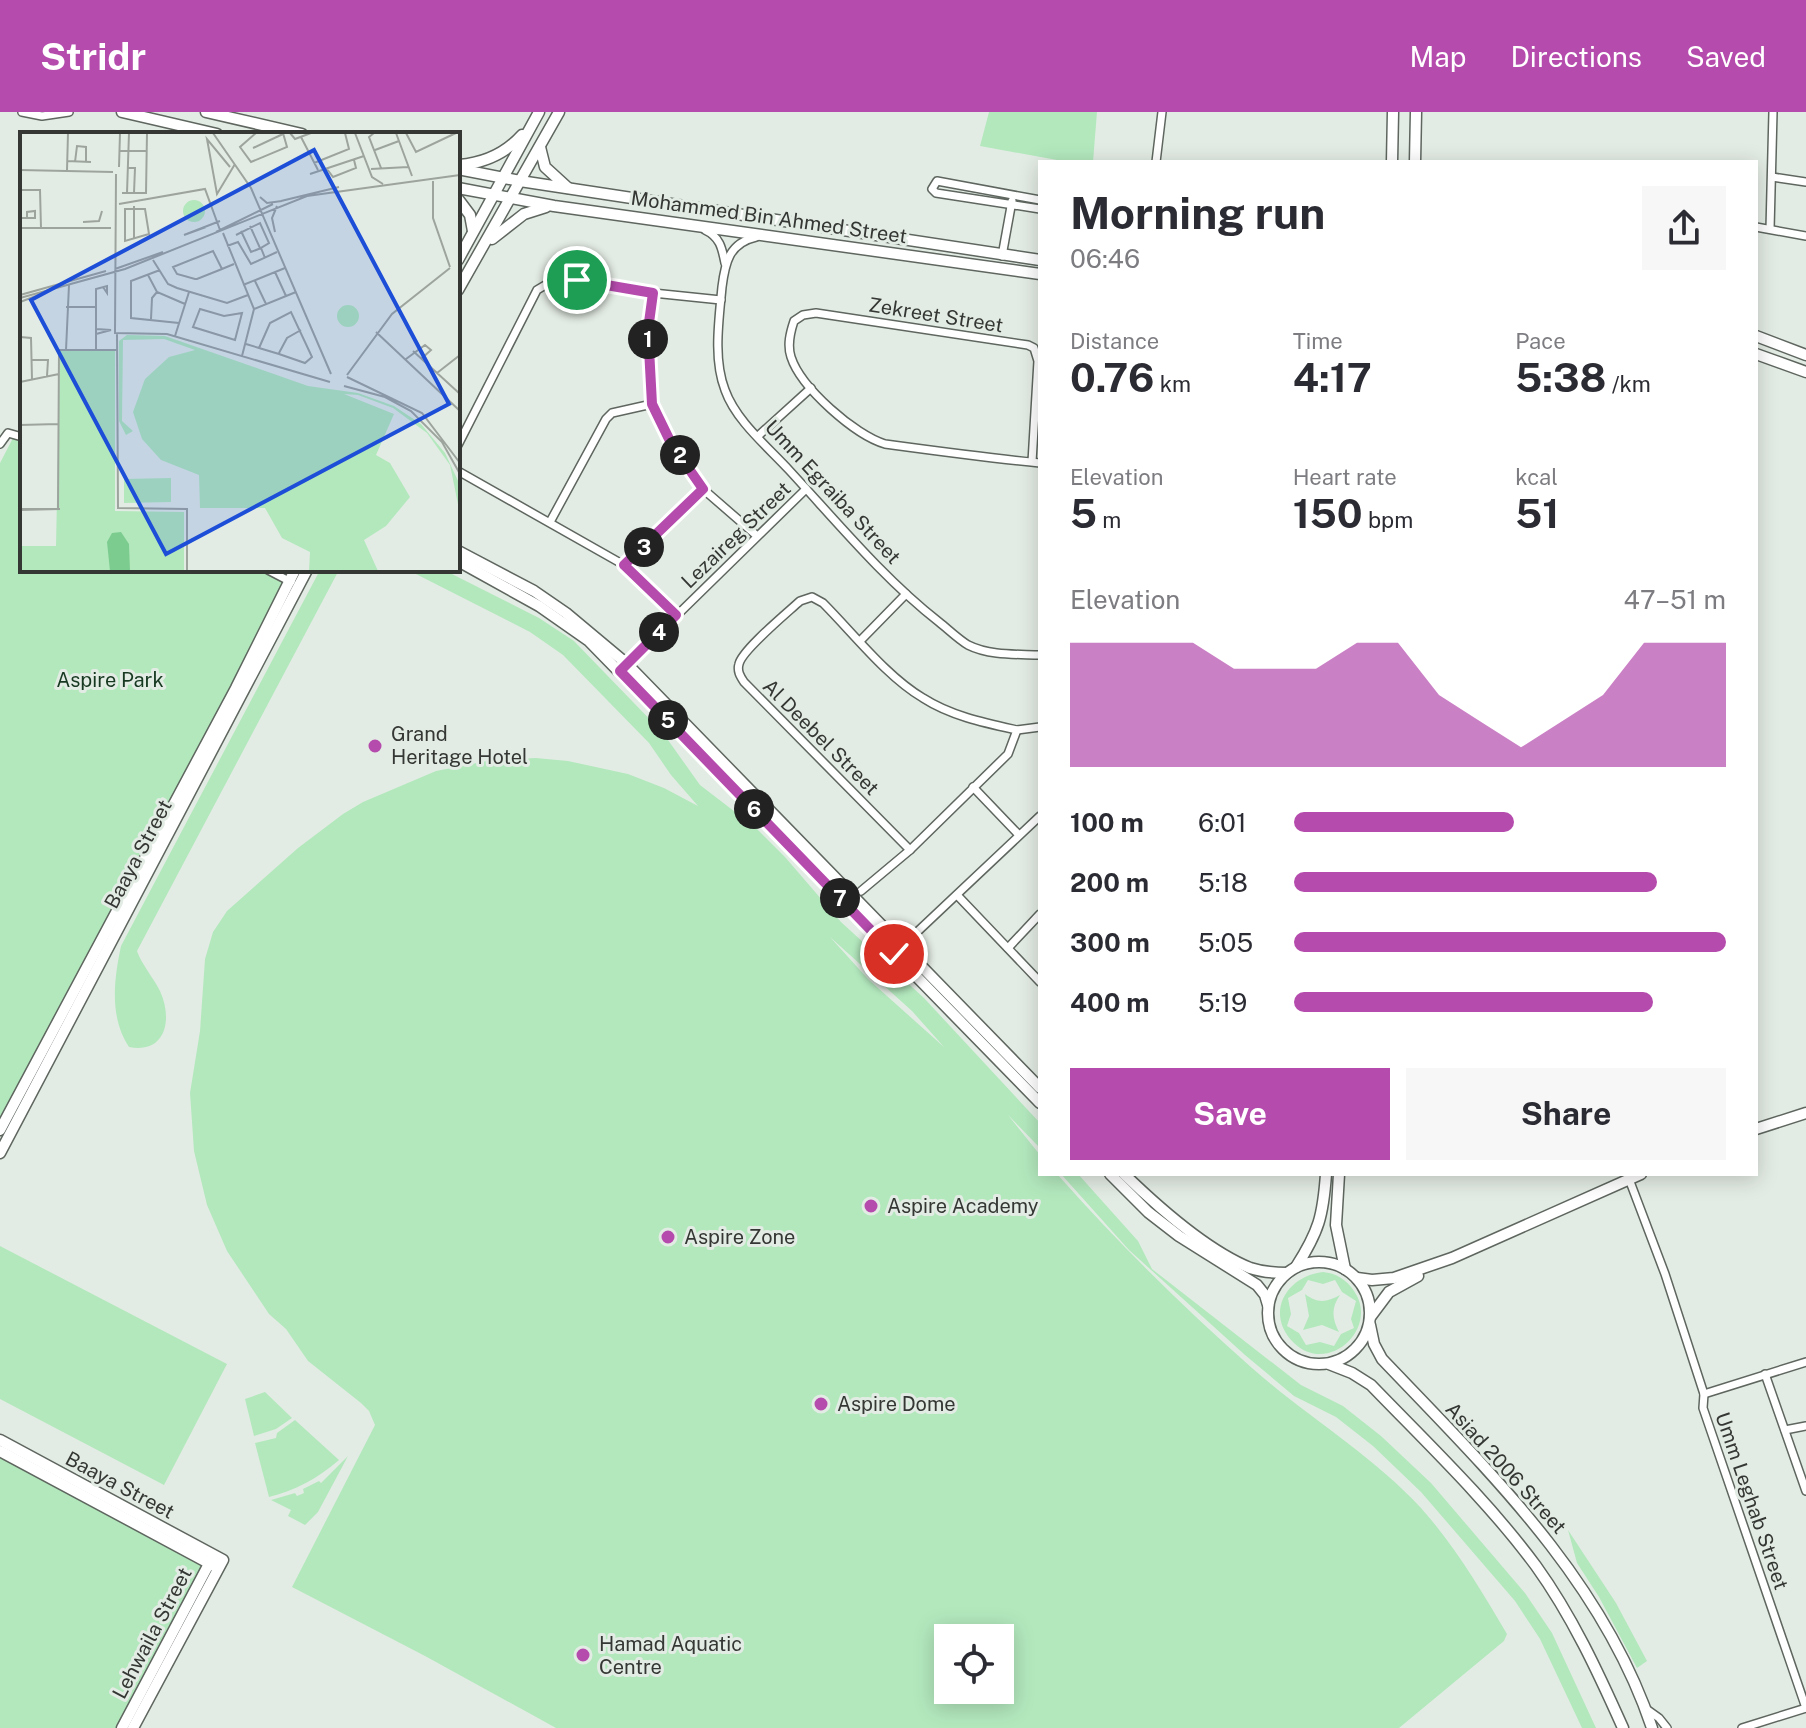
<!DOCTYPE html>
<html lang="en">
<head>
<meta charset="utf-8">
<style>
	:root { --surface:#fff; --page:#f7f7f7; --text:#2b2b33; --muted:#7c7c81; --accent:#b54bad }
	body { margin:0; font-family:"Public Sans",sans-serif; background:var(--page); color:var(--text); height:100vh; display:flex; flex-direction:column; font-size:30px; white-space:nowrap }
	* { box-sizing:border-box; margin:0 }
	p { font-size:26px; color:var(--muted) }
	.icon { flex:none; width:44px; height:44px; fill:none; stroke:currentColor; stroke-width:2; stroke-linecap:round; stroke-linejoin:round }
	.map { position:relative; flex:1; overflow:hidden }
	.panel { position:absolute; left:1038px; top:48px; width:720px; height:1016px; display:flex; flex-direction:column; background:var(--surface); border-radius:0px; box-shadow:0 4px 20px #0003 }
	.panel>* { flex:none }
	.fabs { position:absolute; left:934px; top:1512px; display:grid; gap:16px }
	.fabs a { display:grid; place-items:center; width:80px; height:80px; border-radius:0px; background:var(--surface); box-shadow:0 4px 20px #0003; font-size:40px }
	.pin { position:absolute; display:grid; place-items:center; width:68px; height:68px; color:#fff; margin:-34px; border:4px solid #fff; border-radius:50%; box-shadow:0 2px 8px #0007 }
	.km { position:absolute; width:40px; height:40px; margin:-20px; border-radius:50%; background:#222; color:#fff; font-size:22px; line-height:40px; text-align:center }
	.round { display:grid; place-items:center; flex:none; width:84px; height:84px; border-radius:0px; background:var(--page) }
	.overview { display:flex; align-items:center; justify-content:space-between; height:136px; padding:0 32px }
	h1 { font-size:44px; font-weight:700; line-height:60px }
	.metrics { display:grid; grid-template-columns:repeat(3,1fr); gap:12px; height:136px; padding:8px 32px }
	.metrics div { display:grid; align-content:center }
	.metrics b { font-size:40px; font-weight:700 }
	.metrics small { font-size:22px; font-weight:400 }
	.metrics p { font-size:22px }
	.chart { height:224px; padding:16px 32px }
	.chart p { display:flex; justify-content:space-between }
	.chart svg { width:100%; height:144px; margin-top:8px; fill:var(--accent); opacity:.7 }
	.primary-button { display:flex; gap:16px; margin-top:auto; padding:16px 32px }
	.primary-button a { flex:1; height:92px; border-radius:0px; background:var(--accent); color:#fff; font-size:32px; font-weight:700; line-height:92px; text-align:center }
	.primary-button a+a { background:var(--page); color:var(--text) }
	ul { padding:0 32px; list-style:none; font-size:26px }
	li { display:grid; grid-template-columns:128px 96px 1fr; align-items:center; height:60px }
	li i { height:20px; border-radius:10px; background:var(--accent) }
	header { display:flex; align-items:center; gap:48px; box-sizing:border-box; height:112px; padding:0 40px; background:var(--accent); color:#fff }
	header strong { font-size:38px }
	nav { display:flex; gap:44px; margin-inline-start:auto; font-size:28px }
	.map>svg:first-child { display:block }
	.green { fill:#b3e8bd; fill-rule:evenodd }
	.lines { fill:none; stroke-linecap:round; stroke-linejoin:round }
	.street-casing { stroke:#5e665f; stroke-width:10 }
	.secondary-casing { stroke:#5e665f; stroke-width:13 }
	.street { stroke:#fff; stroke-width:7 }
	.secondary { stroke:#fff; stroke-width:10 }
	.route-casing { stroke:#fff; stroke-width:16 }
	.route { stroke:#b54bad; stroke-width:10 }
	.poi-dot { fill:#b54bad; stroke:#e3ece4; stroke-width:3 }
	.labels { text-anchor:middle; stroke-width:6; stroke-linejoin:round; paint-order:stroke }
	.street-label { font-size:20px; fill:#343734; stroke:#e3ece4 }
	.park-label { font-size:20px; fill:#173921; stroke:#e3ece4 }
	.poi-label { font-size:20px; fill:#343734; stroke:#e3ece4; text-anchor:start }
	.inset-road { fill:none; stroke:#9da49e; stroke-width:2 }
	.view { fill:#1d4ed8; fill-opacity:0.15; stroke:#1d4ed8; stroke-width:4 }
	.inset-edge { fill:none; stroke:#343734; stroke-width:4 }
</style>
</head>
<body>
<header>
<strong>Stridr</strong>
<nav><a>Map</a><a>Directions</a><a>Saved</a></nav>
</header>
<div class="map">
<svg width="1806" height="1616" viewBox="0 0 1806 1616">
	<rect width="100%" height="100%" fill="#e3ece4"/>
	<g class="green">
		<path d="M989 0H1097L1093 50H1068L980 34Z"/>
		<path d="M13 326 22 331V458H262L287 471 0 1011V351Z"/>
		<path d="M320 458H339L137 839C142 853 153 865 160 879 173 907 166 942 129 935 109 905 114 867 121 834Z"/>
		<path d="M408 458H444L539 506 574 529 663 621 700 673 756 716 785 745 841 810 924 886 1040 1011V1036L1008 1003 1040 1043V1062H1057C1118 1131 1183 1195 1252 1256 1306 1304 1371 1342 1421 1396 1455 1434 1481 1478 1507 1522L1504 1529 1399 1616H556L425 1544 292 1475 375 1313 369 1299 361 1291 308 1249 286 1217 269 1202 227 1139 207 1093 194 1039 190 981 200 919 205 847 213 820 227 799 298 736 343 702 363 690 436 659 492 648 536 646 568 649 628 662 664 676 698 694 671 663 649 631 563 543 530 520ZM830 825 912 899 944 935 868 867ZM1000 1526V1578H948V1526Z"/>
		<path d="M1061 1062H1078L1138 1129 1152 1157 1301 1273 1343 1294 1381 1324 1431 1371 1525 1481 1552 1521 1596 1616H1582L1540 1527 1515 1489 1421 1380 1373 1334 1336 1305 1294 1284 1245 1243 1129 1138Z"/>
		<path d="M0 1134 227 1252 164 1373 0 1287Z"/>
		<path d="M1323 1160C1336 1161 1347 1168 1354 1179 1380 1216 1328 1264 1294 1231 1264 1202 1286 1164 1323 1160ZM1308 1168 1323 1172 1335 1168 1342 1180 1356 1189 1351 1207 1354 1216 1341 1222 1334 1234 1320 1230 1306 1233 1299 1221 1287 1214 1291 1202 1288 1186 1302 1178Z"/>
		<path d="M1305 1182C1318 1192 1327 1190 1340 1183 1331 1196 1332 1206 1339 1220L1322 1213 1303 1218 1309 1204Z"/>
		<path d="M265 1280 292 1306 276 1317 254 1324 245 1287Z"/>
		<path d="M295 1308 339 1348C317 1367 296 1378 269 1385L255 1331 276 1326 277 1321Z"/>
		<path d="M0 1342 206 1453 118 1616H0Z"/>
		<path d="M348 1344 318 1400 305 1413 288 1404 291 1398 271 1388 295 1381 297 1384 304 1381 303 1377 319 1369 321 1371Z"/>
		<path d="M1568 1418 1616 1491 1647 1549 1637 1556 1599 1485 1577 1451Z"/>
	</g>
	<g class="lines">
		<defs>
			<g id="street">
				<path d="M22 0 42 4 69 0"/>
				<path d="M1156 50 1162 0"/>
				<path d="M1772 65 1806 70"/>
				<path d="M1040 88 937 69 932 77 936 81 1040 97"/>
				<path d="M1756 115 1806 124"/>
				<path d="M1770 117 1773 0"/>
				<path d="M705 118C720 125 722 136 725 151"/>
				<path d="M756 125C729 131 725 151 722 175 719 208 713 247 725 278 736 309 768 335 789 358 837 410 884 467 939 510 948 517 958 527 968 533 990 544 1017 542 1040 543"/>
				<path d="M1002 144 1012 89"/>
				<path d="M653 181 648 218 652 292 671 331 703 377 756 423"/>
				<path d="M758 324 811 276"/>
				<path d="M0 332 8 321 22 325"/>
				<path d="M458 333 537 178 552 169 577 168 653 181 721 188"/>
				<path d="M1032 350 1038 249 1034 236 1028 233 816 201 803 203 794 209C790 221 787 233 791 245 801 276 855 323 885 332 937 339 988 346 1040 351"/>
				<path d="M458 359 624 453 676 503"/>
				<path d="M550 410 606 307 612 301 652 292"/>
				<path d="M624 453 703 377"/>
				<path d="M268 458 291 470"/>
				<path d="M812 485 823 491C853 521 887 565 923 586 951 604 985 611 1017 618L1008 642 910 738 744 570C740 564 737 559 739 552 742 538 787 501 800 489Z"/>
				<path d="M860 529 906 482"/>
				<path d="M620 559 806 377"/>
				<path d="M1017 618 1040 615"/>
				<path d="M973 675 1019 723"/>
				<path d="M861 779 910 738"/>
				<path d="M957 783 1040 870"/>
				<path d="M1008 836 1040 802"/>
				<path d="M899 837 1040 704"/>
				<path d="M1629 1067 1665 1162 1704 1282 1703 1296 1806 1596"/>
				<path d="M1765 1262 1806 1379"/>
				<path d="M1704 1282 1806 1250"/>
				<path d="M1785 1318 1806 1314"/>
				<path d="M1645 1596 1659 1606 1667 1616"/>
				<path d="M1742 1616 1806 1596"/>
			</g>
			<g id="secondary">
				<path d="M122 0 217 22"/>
				<path d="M206 0 302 22"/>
				<path d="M540 35 545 55 568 76"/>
				<path d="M1392 50 1393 0"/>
				<path d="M1415 50 1416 0"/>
				<path d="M459 53C484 51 505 42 522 23"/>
				<path d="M458 57 520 69 1040 148"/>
				<path d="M458 76 554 94 1040 162"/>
				<path d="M458 87 470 103 473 119"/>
				<path d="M492 127 524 102 546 95"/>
				<path d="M458 148 539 0"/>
				<path d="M458 178 559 0"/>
				<path d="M1756 224 1806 243"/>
				<path d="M1756 242 1806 260"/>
				<path d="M458 439 534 479 566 501 627 552 1040 976"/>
				<path d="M458 449 539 494 589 529 1040 991"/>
				<path d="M1756 1017 1806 1001"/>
				<path d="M0 1018 236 576 295 458"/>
				<path d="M0 1041 307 458"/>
				<path d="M1110 1062 1148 1100 1179 1124 1257 1173 1265 1183 1268 1193"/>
				<path d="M1124 1062C1158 1095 1206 1138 1250 1156 1262 1160 1275 1161 1287 1161"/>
				<path d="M1339 1062 1336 1113 1345 1157"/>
				<circle cx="1319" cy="1201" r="51"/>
				<path d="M1296 1155C1319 1119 1323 1104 1326 1062"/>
				<path d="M1357 1166 1372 1168 1394 1166 1452 1146 1641 1062"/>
				<path d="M1371 1204 1389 1180 1418 1164"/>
				<path d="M1370 1213 1374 1232 1382 1247C1487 1357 1603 1468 1652 1616"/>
				<path d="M1329 1252 1352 1261 1371 1273C1427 1331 1488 1389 1536 1454 1572 1504 1598 1560 1623 1616"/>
				<path d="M0 1328 223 1448 133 1616"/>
				<path d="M0 1339 218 1456"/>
				<path d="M122 1616 211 1448"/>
			</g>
		</defs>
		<use href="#street" class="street-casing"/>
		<use href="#secondary" class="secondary-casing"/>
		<use href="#street" class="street"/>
		<use href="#secondary" class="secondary"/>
	</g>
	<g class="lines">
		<defs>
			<path id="route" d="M577 168 653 181 648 218 652 292 671 331 703 377 624 453 676 503 620 559 894 842"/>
		</defs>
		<use href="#route" class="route-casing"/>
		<use href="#route" class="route"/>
	</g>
	<g class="poi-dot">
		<circle cx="375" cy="634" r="8"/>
		<circle cx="871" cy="1094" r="8"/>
		<circle cx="668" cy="1125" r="8"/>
		<circle cx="821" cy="1292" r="8"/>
		<circle cx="583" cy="1543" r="8"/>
	</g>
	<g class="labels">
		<g class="street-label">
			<text transform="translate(769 105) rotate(8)" y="7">Mohammed Bin Ahmed Street</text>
			<text transform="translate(936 203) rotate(9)" y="7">Zekreet Street</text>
			<text transform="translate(833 380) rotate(47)" y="7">Umm Egraiba Street</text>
			<text transform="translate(736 423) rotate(-44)" y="7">Lezaireg Street</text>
			<text transform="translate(821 625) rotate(45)" y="7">Al Deebel Street</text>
			<text transform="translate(138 742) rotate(-62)" y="7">Baaya Street</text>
			<text transform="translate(1506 1356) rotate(48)" y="7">Asiad 2006 Street</text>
			<text transform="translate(120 1373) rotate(28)" y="7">Baaya Street</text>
			<text transform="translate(1752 1389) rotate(71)" y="7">Umm Leghab Street</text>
			<text transform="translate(152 1521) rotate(-62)" y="7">Lehwaila Street</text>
		</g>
		<g class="park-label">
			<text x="110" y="575">Aspire Park</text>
		</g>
		<g class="poi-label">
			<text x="391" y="629">Grand<tspan x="391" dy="23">Heritage Hotel</tspan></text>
			<text x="887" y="1101">Aspire Academy</text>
			<text x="684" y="1132">Aspire Zone</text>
			<text x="837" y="1299">Aspire Dome</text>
			<text x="599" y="1539">Hamad Aquatic<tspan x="599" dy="23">Centre</tspan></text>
		</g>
	</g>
	<g transform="translate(20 20)">
		<rect width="440" height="440" fill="#e3ece4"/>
		<path d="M163 79a11 11 0 1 1 22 0a11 11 0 1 1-22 0ZM317 184a11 11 0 1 1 22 0a11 11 0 1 1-22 0ZM107 203 145 204 288 254 338 261 374 274 401 292 425 321 440 353V382L430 333 407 301 373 276 338 263 324 262 374 282 356 323 370 331 390 365 366 394 344 408 358 439H289L290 420 262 406 245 376H180L179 343 141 328 122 307 113 280 125 247 149 225 175 218 144 207 103 208 102 289 113 299 106 303 99 289V209ZM40 219H95V379L164 380V439H0V414H36ZM151 346V370L104 371V347Z" fill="#b3e8bd"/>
		<path d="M101 400 109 412 110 439H90L87 410 92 401Z" fill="#7ccc8f"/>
		<path class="inset-road" d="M193 1 231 56 311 242M236 1 220 15 231 30 267 15 263 1M270 1 275 7 291 1M335 1 352 45 363 52M354 1 349 5 361 36M376 1 392 44M386 1 396 20 436 1M281 5 298 38M233 16 263 2M355 18 379 9M100 19H127M47 29 71 30M55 30 57 14 66 15V30M294 31 329 17 325 1M99 35 100 1M210 35 187 7 197 62 215 32M108 36H115L114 61M307 37 313 45 336 36 334 28M351 37 388 35M0 38 93 40M47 38 48 1M96 42 95 201 147 202 310 250M290 42 344 24M413 49V86L430 135M1 58H20L21 96M102 61H126L127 1M107 61 109 1M240 65 247 71 262 69M261 69 319 55M99 72 185 57 200 98M105 77H125L129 102 105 109ZM1 86H15V79L7 80V86M63 90 79 89 82 79M230 94 240 116M186 95 164 103 200 89M1 96H91M221 99 231 120 241 116M196 100 253 72M255 100 252 86 257 74M203 101 234 177 222 224M216 103 240 91 249 111 241 116 245 126M114 107V74M207 114 218 110 231 132 257 120M133 128 148 152 157 156 207 171 228 163M95 137 143 120M202 137 193 119 153 135 157 142 175 147H177L202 137 214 132M140 138 111 149V186L159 191M255 140 266 164M128 143 137 160 165 172M235 149 246 172M223 153 265 136M0 161 1 38M0 163 86 139M0 166 105 137 287 64 440 43M0 170 24 161M46 175H76M180 177 204 184 222 181 215 208 173 195ZM234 177 276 160M131 187 132 166 137 160M76 197 91 198 76 202M356 200 440 279M97 201 98 376 167 377V439M155 204 169 160M0 205 11 206 12 247M226 212 239 216 259 222 285 231 292 225 271 180 250 191 239 216M46 218 49 153M76 218V157L87 154V161L83 155M393 219 440 262M259 221 267 206 281 198M386 227 405 213 411 218 401 227M12 228H28L27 244M417 241 440 223M327 243 372 182 430 136M327 245 402 281 440 331M0 250 39 242M324 254 365 265 391 279 422 310 440 342M0 293 38 292M38 376 39 218H97M0 377H40L0 378"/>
		<path class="view" d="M294 18 429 272 146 422 11 168Z"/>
		<rect width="440" height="440" class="inset-edge"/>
	</g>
</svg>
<div class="fabs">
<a><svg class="icon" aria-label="locate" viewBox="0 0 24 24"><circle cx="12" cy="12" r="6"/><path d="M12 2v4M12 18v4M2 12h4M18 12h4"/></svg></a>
</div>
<div class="pin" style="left:577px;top:168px;background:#1e9e55"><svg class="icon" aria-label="arrive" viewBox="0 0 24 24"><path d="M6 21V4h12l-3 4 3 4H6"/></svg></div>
<div class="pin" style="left:894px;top:842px;background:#d93025"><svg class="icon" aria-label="check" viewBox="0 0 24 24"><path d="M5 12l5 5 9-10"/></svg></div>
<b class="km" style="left:648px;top:227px">1</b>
<b class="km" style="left:680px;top:343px">2</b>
<b class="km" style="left:644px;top:435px">3</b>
<b class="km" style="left:659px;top:520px">4</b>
<b class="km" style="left:668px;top:608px">5</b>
<b class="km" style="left:754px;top:697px">6</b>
<b class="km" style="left:840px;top:786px">7</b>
<section class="panel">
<div class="overview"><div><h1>Morning run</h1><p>06:46</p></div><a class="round"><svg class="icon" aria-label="share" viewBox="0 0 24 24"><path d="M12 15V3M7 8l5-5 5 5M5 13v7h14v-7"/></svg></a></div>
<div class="metrics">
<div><p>Distance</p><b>0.76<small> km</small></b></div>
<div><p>Time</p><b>4:17</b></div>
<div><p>Pace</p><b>5:38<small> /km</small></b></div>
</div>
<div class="metrics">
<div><p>Elevation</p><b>5<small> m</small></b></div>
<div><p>Heart rate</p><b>150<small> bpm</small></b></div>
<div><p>kcal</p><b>51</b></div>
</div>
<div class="chart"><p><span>Elevation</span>47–51 m</p>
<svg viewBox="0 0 160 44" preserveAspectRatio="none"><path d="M0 44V6L10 6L20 6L30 6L40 14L50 14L60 14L70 6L80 6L90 22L100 30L110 38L120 30L130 22L140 6L150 6L160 6V44z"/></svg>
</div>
<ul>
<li><b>100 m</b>6:01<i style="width:51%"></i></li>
<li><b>200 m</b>5:18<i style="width:84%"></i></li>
<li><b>300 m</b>5:05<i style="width:100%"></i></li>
<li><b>400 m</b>5:19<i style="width:83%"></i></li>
</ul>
<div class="primary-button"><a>Save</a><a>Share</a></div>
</section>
</div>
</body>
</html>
